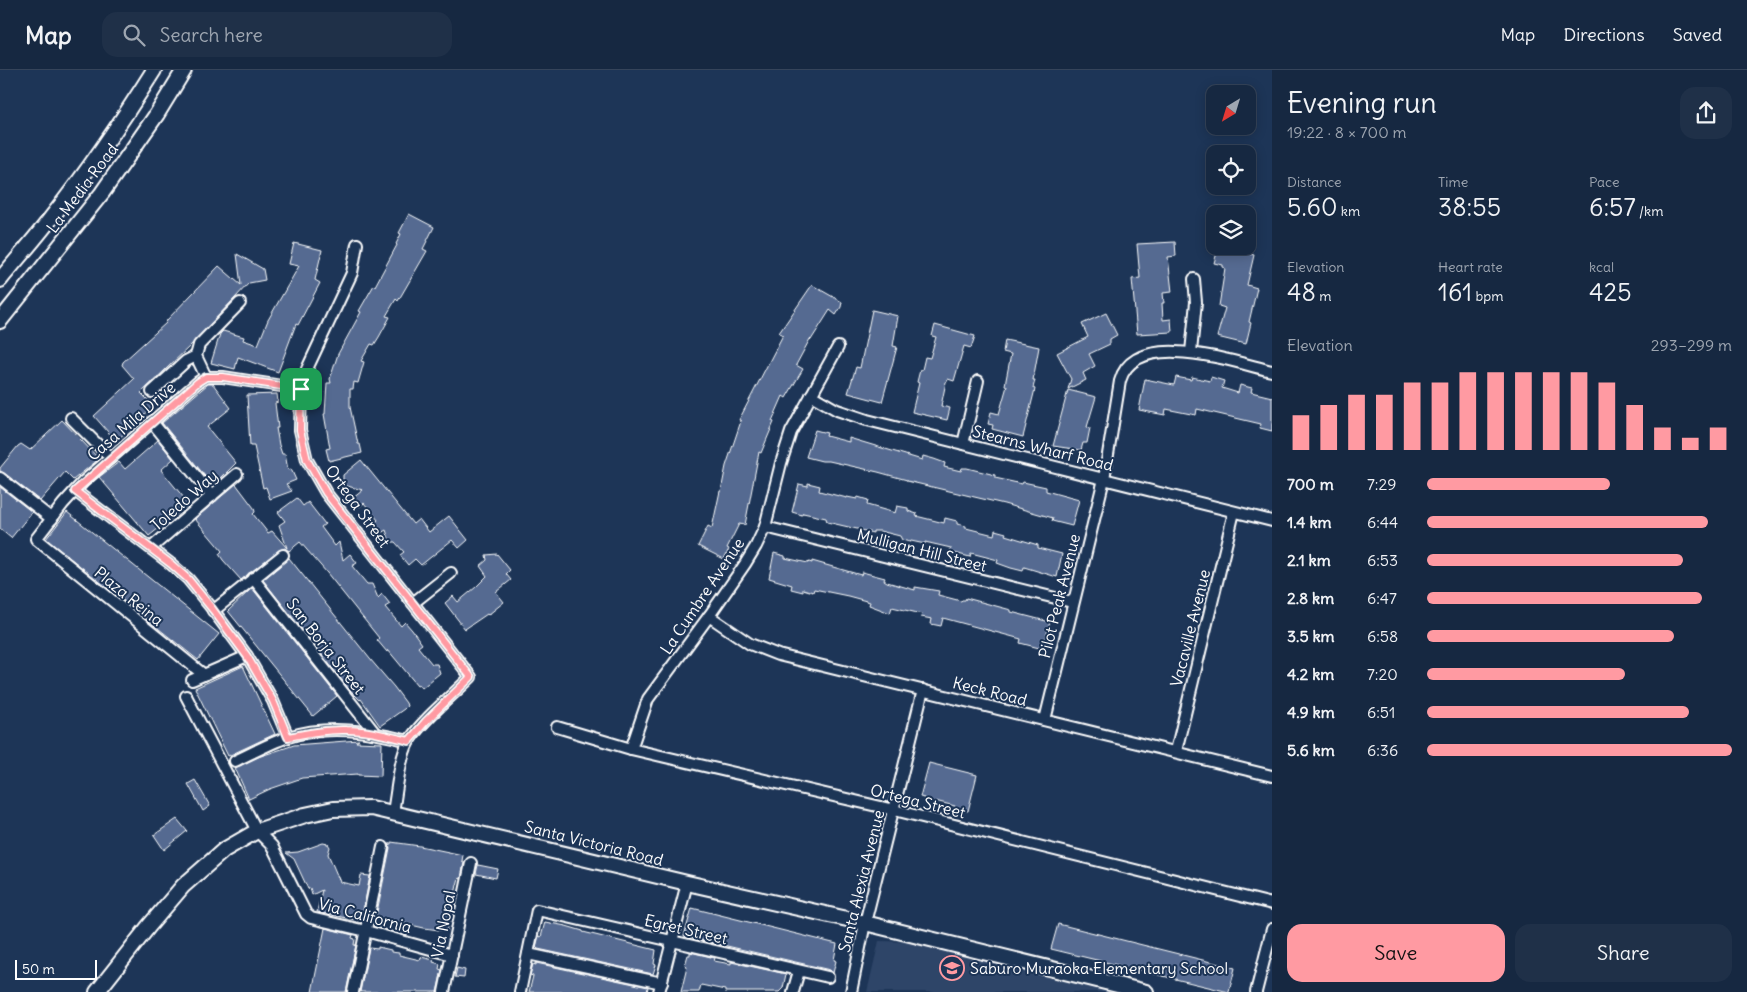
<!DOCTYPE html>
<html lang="en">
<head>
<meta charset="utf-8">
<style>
	:root { --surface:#162841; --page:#1f3048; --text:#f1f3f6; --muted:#9ea6b1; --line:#35445a; --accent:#ff9aa2 }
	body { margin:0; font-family:Delius,sans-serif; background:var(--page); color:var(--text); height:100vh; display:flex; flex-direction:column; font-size:19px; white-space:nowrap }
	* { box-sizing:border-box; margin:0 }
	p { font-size:16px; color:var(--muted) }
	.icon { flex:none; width:28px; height:28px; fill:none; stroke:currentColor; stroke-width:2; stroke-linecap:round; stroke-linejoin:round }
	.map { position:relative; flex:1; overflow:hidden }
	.sheet { display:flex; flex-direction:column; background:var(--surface); width:475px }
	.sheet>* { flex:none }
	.needle { width:32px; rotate:218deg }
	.fabs { position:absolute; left:1206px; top:15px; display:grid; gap:10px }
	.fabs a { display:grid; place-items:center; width:50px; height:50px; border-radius:10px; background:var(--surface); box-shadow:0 2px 12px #0003,0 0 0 1px var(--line); font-size:25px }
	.scale { position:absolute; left:15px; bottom:12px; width:82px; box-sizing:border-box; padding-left:5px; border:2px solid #fff; border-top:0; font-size:14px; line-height:18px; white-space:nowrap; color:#fff; -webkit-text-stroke:4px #1d3557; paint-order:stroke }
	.pin { position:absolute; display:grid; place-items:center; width:42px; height:42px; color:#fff; margin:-21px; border-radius:10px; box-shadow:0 2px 8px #0006 }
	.round { display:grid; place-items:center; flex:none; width:52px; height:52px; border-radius:15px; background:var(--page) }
	.head { display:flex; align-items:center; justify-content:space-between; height:85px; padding:0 15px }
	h1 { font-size:28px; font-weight:600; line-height:38px }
	.metrics { display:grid; grid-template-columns:repeat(3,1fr); gap:8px; height:85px; padding:5px 15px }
	.metrics div { display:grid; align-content:center }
	.metrics b { font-size:25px; font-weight:600 }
	.metrics small { font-size:14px; font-weight:400 }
	.metrics p { font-size:14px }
	.chart { height:140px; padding:10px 15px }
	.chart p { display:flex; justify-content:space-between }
	.chart svg { width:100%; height:90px; margin-top:5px; stroke:var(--accent); stroke-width:6 }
	.cta { display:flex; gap:10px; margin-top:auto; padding:10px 15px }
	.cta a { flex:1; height:58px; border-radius:15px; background:var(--accent); color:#111; font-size:20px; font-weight:600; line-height:58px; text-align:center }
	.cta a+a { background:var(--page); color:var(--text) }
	ul { padding:0 15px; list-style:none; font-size:16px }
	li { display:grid; grid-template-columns:80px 60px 1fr; align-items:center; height:38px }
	li i { height:12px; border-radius:6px; background:var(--accent) }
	header { display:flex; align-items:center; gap:30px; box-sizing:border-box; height:70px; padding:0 25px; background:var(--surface); border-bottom:1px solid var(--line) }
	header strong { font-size:24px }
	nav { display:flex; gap:28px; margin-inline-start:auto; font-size:18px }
	.search { width:350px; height:45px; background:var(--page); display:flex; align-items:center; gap:12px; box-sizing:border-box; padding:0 18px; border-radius:15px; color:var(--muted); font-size:19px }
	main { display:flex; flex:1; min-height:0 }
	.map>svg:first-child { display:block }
	.built { fill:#2e4568 }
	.building { fill:#546b91; stroke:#fff }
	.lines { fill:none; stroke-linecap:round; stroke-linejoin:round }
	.street-casing { stroke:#fff; stroke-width:14 }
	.secondary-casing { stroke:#fff; stroke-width:18 }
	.street { stroke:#1d3557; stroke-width:10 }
	.secondary { stroke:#1d3557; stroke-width:14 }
	.route-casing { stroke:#fff; stroke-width:10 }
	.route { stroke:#ff9aa2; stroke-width:6 }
	.labels { text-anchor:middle; stroke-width:4; stroke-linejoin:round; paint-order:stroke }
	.street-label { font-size:16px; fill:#fff; stroke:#1d3557 }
	.poi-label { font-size:16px; fill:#fff; stroke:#1d3557; text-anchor:start }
</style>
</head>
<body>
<header>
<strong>Map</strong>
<div class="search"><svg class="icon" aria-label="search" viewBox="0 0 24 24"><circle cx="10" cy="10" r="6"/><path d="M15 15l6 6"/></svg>Search here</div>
<nav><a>Map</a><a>Directions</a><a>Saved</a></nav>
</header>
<main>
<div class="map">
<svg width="1272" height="922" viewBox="0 0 1272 922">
	<rect width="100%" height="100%" fill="#1d3557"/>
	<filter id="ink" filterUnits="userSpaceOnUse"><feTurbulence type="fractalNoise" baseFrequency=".02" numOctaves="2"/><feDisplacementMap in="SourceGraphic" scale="10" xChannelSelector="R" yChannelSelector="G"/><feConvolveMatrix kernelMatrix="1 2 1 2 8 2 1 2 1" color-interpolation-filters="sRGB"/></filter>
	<g filter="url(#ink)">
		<path class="built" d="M879 871 953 873 1110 922H867Z"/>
		<g class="building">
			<path d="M409 144 434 157 423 179 427 181 398 231 396 229 386 246 390 247 379 267 374 275 371 274 361 291 364 292 358 313 354 312 353 319H350V337L358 374H360L362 383 329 391 326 379 330 378 324 344H325L327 313H331L330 309 338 284 361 242 359 241 374 215 375 216 397 175 396 174 401 164 399 163Z"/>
			<path d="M1175 172 1176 186 1168 187 1172 222 1163 223 1164 233H1162L1163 250 1171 249 1172 262 1137 264 1132 209 1140 208 1137 174Z"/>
			<path d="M294 173 322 180 315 210 320 213 298 255 296 254 278 302 238 287 235 299 211 293 220 264 223 261 244 267 243 270 258 275 268 250 299 196 289 194Z"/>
			<path d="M1223 177 1254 185 1247 215 1257 218 1249 252 1251 253 1246 274 1217 267 1225 238 1219 236 1225 198 1223 197V195L1214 193 1218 179 1222 180Z"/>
			<path d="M237 184 263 199 265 210 249 213 190 276 141 323 154 336 116 371 94 346 134 309 122 295 123 292 166 253 167 250 219 196 241 215Z"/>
			<path d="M812 215 842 232 841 237 836 245 830 240 811 270 810 269 796 295 803 299 786 328 783 326 772 351 774 352 761 383 759 382 745 455 739 454 727 478 729 479 724 489 698 476 708 456 712 458 720 421H721L726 396 741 351 739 350 783 265 779 263Z"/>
			<path d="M872 240 898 246 893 276 897 277 882 332 848 323 856 297 860 298Z"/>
			<path d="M1106 243 1117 265 1110 269V274L1089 284 1095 296 1083 303 1086 310 1068 319 1071 309 1057 283 1088 267 1082 254Z"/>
			<path d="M935 255 975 266 971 278 964 276 954 311 948 309 946 312 941 336 950 338 947 350 912 342 919 313 917 312 920 300H922L925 287 930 288 936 267 932 266Z"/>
			<path d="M1005 270 1039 277 1033 310H1035L1033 318 1035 319 1023 367 992 359 993 355 988 354 991 342 999 344 1007 316 1005 315 1011 284 1003 282Z"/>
			<path d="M1176 307 1191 310 1192 307 1210 311 1211 307 1224 311 1222 318 1238 323 1240 315 1252 318 1251 322 1272 327V361L1260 358 1261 354 1197 339 1196 345 1166 339 1165 345 1139 340 1145 309 1174 315Z"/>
			<path d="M208 314H213L231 338 207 357 236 393 213 416 162 353Z"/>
			<path d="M1068 320 1096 327 1087 357 1090 358 1087 373H1083L1081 380 1053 376Z"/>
			<path d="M277 324 278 332 275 333 278 358H276L279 375 282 384H285L288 400 291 399 296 410 286 414 292 421 270 429 266 417 263 418 254 376H250L247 325Z"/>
			<path d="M62 350 99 389 73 410 65 402 40 431 4 403 0 401V398L18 376 21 374 30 380Z"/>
			<path d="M815 360 827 363 826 366 849 372V368L922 390 923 386 934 389 945 393 944 397 961 401 962 398H967L995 405V408L1022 414 1023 412 1046 417V421L1079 430 1072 456 1052 451 1053 448 1004 434 907 411V410L878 402 829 391H822L806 387Z"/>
			<path d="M158 370 173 389 161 400 189 434 149 466 99 407 119 392 125 399Z"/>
			<path d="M361 390 413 454 419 449 429 462 449 446 468 470 459 478 452 470 421 495 415 489 408 495 400 485 404 482 395 472H390L386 460 381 463 374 454 378 450 364 433 359 437 352 429 363 420 343 415V405Z"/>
			<path d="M808 413 820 416 819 421 847 428V427L857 429 858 427 868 430 867 435 895 443 897 436 908 438V441L917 444 916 446 944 453 945 448 957 451V454L966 456V458L994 465 995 460 1006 463 1005 465 1038 475V478L1062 484 1057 507 1024 497 1023 501 1011 498 997 493 998 490 971 483 970 487 950 482 951 478 925 472V474L911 471 910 472 902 470 900 466 880 461H873V463L853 458 827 452 826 448 803 443 802 445 792 442 799 414 808 416Z"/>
			<path d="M236 414 254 438 255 442 253 444 268 463 272 461 287 478 279 455 285 451 278 442 297 428 303 436 308 432 325 454 321 457 335 476 339 472 343 490 350 484 357 493 352 496 367 514H372L378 528 382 524 390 534 385 537 401 556 405 552 412 560 422 574 418 577 432 594H437L440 603 422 618 419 614 417 615 388 580 387 582 377 570 379 568 327 503 300 472 289 481 285 478 279 480 241 510 223 490 219 484 222 481 195 449Z"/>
			<path d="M0 417 32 442 11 468 0 459Z"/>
			<path d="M67 442 219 564 198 590 46 469Z"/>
			<path d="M774 483 785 486V488L808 493 809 492 812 493V491L861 505 862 502 885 508 884 510 887 512 915 520V517L939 521 938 525 961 531 962 530H965L966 528 1011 540V542L1050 552 1043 579 1020 573 1021 569 943 548 941 556 931 554 932 549 921 547 922 544 892 537 890 543 869 535 870 532 848 526 814 519 813 522 803 519V522L791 519 792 515 769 508Z"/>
			<path d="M497 484 510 500 506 504 511 510 496 522 504 532 488 545 487 544 465 559 445 533 453 526 458 532 476 517 487 506 480 496 487 490 486 485Z"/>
			<path d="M289 488 370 589 394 617 406 633 407 636 404 639 380 656 361 629 360 630 348 618 263 510Z"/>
			<path d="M252 518 337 626 313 646 228 541Z"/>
			<path d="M243 596 275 664 228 686 195 618Z"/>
			<path d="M359 670 356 672 382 673 381 706 358 705V704L302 708 270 719 249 729 235 698 258 687 294 675Z"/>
			<path d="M929 693 977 705 968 741 954 739 955 736 935 731 934 733 924 730V728L920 727Z"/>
			<path d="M195 710 210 736 203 741 188 714Z"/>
			<path d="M177 749 187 761 164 780 154 765Z"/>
			<path d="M391 772 420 776 463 785 462 791 464 792 461 809 459 808 457 815 447 861 424 858 376 847 390 778 389 774H391Z"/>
			<path d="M323 773 328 774 330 777 328 784 340 812 359 816 361 805 370 806 361 851 317 842 322 820 312 825 310 818 308 819 294 789 286 783 298 782Z"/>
			<path d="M478 795 498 799 496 808 476 804Z"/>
			<path d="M692 838 837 874 834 890 836 891 833 903 830 900 684 866Z"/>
			<path d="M545 852 566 856 583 861V862L656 880 654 894 656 895 653 904 538 879 536 877 539 866 541 867Z"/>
			<path d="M1058 854 1235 898 1229 922 1051 879Z"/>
			<path d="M325 858 353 865 352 868 355 869 354 875H356L346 922H312Z"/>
			<path d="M378 877 391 880V882L399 883V885L420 890 421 887 434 890 433 892 440 894 439 899 442 900 437 922H360L369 878 378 879Z"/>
			<path d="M690 882 715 888 714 891 731 894V892L786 904 783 918 779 922H725V920L701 915 699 922H681L687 897 685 895 688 885H690Z"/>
			<path d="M536 893 648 917 647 922H529L533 906 530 905 533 894 536 895Z"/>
			<path d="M457 898 465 900 464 908 455 907Z"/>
		</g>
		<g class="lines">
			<defs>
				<g id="street">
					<path d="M357 174 352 203 307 299 301 319 300 360 307 390 326 423 471 607C454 624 421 651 409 671 399 689 397 721 393 742"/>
					<path d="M1191 282 1196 232 1194 209"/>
					<path d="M206 307 196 286 199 275 240 233"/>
					<path d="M152 322 186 291 196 286"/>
					<path d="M811 325 837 340 867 350 1272 451"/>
					<path d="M71 348 111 388"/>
					<path d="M152 352 212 426"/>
					<path d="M963 374 978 311"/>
					<path d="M0 408 52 449"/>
					<path d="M75 421 171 494 188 509 210 536 247 586 273 631 288 667"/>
					<path d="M765 457 1072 532"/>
					<path d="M151 478 237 404"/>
					<path d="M253 508 375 663"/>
					<path d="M413 533 451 503"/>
					<path d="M213 541 283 485"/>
					<path d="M709 546 750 574 778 585 1272 706"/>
					<path d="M204 605 36 469 63 434 83 412 198 312 206 307H223L301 319"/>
					<path d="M192 610 247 586"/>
					<path d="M186 626 257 761 272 776 306 844 311 848 366 861 452 885"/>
					<path d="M1045 650 1104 409 1120 311C1135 257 1236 293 1272 301"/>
					<path d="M557 657 631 679 894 740 1272 834"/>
					<path d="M631 679 648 629 709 546 745 494 756 476 765 457 781 393 791 362 838 277"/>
					<path d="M1176 681 1234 442"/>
					<path d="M235 691C252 683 270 673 288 667 328 654 370 661 409 671"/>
					<path d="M528 884 662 913"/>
					<path d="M353 922 383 777"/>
					<path d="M444 922 471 793"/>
					<path d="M520 922 537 840 828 907"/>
					<path d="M659 922 687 813"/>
					<path d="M793 922 799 901"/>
					<path d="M851 922 865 853 923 620"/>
					<path d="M1256 922 1272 859"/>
				</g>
				<g id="secondary">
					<path d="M0 210C17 189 35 169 51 148 88 101 122 51 154 0"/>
					<path d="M0 251 102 123 157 44 184 0"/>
					<path d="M97 922 149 856 183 816 224 780 257 761 305 745 333 739 371 738 687 813 865 853 1146 922"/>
				</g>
			</defs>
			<use href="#street" class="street-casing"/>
			<use href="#secondary" class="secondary-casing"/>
			<use href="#street" class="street"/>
			<use href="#secondary" class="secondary"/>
		</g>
	</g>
	<g class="lines" filter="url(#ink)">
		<defs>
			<path id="route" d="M206 307H223L301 319 300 360 307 390 326 423 471 607 426 651 409 671C388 666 368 660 347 660 327 659 307 663 288 667L273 631 247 586 213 540 188 509 171 494 75 421 198 312Z"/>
		</defs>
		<use href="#route" class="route-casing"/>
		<use href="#route" class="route"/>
	</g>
	<defs>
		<symbol id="school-ring" viewBox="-11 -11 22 22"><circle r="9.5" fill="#1d3557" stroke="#ff9aa2" stroke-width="1.5"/><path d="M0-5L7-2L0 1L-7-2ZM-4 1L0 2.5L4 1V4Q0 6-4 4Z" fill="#ff9aa2"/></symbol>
	</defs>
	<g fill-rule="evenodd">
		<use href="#school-ring" x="938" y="884" width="28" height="28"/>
	</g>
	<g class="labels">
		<g class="street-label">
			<text transform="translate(82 118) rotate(-53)" y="6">La Media Road</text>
			<text transform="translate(131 351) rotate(-41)" y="6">Casa Mila Drive</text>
			<text transform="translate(1043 378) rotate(14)" y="6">Stearns Wharf Road</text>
			<text transform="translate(184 430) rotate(-41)" y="6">Toledo Way</text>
			<text transform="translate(358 436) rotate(54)" y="6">Ortega Street</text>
			<text transform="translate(922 480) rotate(14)" y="6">Mulligan Hill Street</text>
			<text transform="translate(129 526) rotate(39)" y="6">Plaza Reina</text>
			<text transform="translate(702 526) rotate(-56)" y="6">La Cumbre Avenue</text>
			<text transform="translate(1059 526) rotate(-76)" y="6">Pilot Peak Avenue</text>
			<text transform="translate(1190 558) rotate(-76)" y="6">Vacaville Avenue</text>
			<text transform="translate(326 576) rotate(52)" y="6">San Borja Street</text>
			<text transform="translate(990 621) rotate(14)" y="6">Keck Road</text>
			<text transform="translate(918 731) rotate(14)" y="6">Ortega Street</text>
			<text transform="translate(594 773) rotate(14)" y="6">Santa Victoria Road</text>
			<text transform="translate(861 811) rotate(-76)" y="6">Santa Alexia Avenue</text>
			<text transform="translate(365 845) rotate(15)" y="6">Via California</text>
			<text transform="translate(443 854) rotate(-79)" y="6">Via Nopal</text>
			<text transform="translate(686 859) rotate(13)" y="6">Egret Street</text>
		</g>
		<g class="poi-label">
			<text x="970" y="904">Saburo Muraoka Elementary School</text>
		</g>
	</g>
</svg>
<div class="fabs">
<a><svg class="needle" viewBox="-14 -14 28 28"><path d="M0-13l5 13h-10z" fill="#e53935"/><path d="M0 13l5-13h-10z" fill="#9ea6b1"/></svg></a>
<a><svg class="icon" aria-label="locate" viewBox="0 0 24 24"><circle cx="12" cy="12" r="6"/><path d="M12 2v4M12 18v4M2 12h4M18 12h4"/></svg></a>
<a><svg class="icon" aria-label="layers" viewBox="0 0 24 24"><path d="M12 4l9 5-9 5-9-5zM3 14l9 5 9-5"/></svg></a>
</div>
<div class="scale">50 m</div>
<div class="pin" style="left:301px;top:319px;background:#1e9e55"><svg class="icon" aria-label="arrive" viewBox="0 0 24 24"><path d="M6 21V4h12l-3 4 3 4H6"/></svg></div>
</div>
<section class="sheet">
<div class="head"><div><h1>Evening run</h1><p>19:22 · 8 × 700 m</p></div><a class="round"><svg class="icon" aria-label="share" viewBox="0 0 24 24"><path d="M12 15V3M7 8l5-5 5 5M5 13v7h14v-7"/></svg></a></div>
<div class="metrics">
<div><p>Distance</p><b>5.60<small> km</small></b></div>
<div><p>Time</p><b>38:55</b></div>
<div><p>Pace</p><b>6:57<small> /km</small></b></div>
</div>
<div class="metrics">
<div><p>Elevation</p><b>48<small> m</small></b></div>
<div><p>Heart rate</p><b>161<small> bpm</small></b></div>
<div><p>kcal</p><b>425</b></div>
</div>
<div class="chart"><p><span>Elevation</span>293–299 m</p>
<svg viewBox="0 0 160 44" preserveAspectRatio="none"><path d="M5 44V27M15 44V22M25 44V17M35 44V17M45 44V11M55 44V11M65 44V6M75 44V6M85 44V6M95 44V6M105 44V6M115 44V11M125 44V22M135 44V33M145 44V38M155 44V33"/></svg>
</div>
<ul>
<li><b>700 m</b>7:29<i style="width:60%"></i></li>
<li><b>1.4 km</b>6:44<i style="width:92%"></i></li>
<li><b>2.1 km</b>6:53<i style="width:84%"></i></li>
<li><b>2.8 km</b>6:47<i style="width:90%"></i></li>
<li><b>3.5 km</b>6:58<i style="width:81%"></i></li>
<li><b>4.2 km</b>7:20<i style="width:65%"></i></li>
<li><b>4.9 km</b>6:51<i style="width:86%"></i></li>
<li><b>5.6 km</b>6:36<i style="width:100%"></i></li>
</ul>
<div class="cta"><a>Save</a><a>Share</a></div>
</section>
</main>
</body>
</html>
